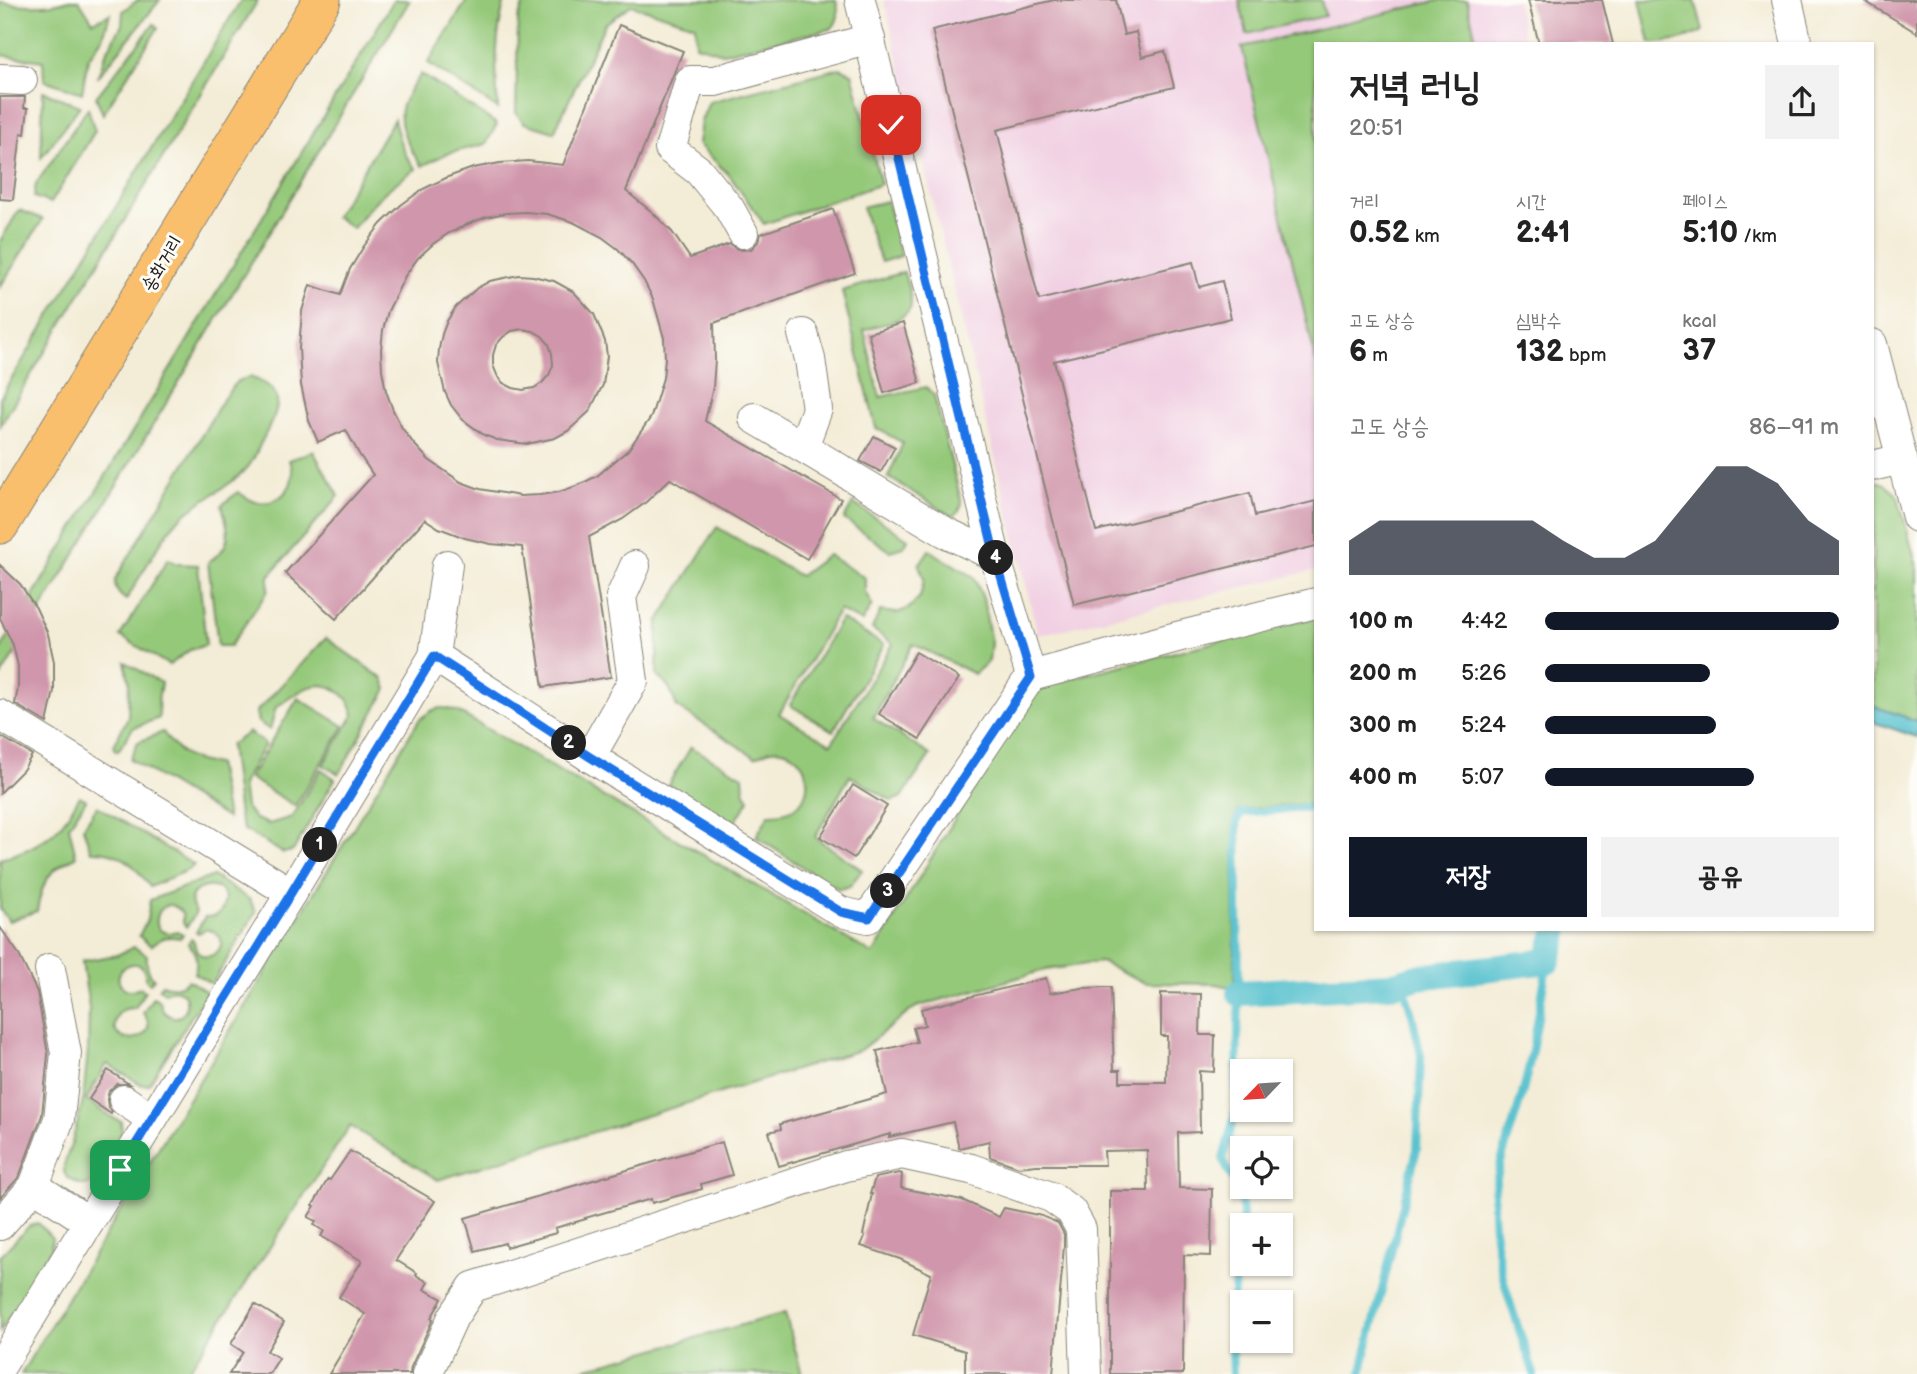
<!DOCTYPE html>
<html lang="ko">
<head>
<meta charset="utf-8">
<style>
	:root { --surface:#fff; --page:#f2f2f2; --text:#222; --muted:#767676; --accent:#111827 }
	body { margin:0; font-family:"Balsamiq Sans","Poor Story",sans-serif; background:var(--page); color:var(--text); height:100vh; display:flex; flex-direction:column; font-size:26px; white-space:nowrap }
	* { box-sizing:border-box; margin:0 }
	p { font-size:23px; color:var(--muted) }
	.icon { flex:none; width:38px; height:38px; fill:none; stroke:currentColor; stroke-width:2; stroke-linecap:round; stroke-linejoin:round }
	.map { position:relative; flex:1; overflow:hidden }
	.panel { position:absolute; left:1314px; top:42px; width:560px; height:889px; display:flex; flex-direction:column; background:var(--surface); border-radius:0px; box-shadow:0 2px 5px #0004 }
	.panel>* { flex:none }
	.needle { width:46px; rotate:245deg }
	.tools { position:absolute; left:1230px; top:1059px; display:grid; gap:14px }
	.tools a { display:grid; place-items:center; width:63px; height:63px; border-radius:0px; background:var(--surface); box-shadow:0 2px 5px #0004; font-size:35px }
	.pin { position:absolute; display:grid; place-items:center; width:60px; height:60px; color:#fff; margin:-30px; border-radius:14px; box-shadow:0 4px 10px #0006 }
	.km { position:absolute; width:35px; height:35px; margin:-18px; border-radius:50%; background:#222; color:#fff; font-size:19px; line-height:35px; text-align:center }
	.round { display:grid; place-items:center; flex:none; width:74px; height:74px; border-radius:0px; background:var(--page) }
	.headline { display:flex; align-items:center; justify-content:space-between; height:119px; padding:0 35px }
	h1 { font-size:38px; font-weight:800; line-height:52px }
	.stats { display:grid; grid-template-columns:repeat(3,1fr); gap:10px; height:119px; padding:7px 35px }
	.stats div { display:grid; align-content:center }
	.stats b { font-size:30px; font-weight:800 }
	.stats small { font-size:19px; font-weight:400 }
	.stats p { font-size:19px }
	.chart { height:196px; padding:14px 35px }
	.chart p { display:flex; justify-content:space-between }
	.chart svg { width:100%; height:126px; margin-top:7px; fill:var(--accent); opacity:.7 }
	.action { display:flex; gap:14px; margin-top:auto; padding:14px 35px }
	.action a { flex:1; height:80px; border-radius:0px; background:var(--accent); color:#fff; font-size:28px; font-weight:800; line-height:80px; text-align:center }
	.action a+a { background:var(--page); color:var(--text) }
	ul { padding:0 35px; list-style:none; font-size:23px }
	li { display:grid; grid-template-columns:112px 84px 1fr; align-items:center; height:52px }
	li i { height:18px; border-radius:9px; background:var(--accent) }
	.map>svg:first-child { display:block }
	.built { fill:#f1d0e3 }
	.green { fill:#95c97a; stroke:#58724b; stroke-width:2 }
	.water { fill:#53c0cd; stroke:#386e74; stroke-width:2 }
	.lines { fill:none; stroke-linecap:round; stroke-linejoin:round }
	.stream { stroke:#53c0cd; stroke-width:8 }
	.canal { stroke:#53c0cd; stroke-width:26 }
	.building { fill:#d096ab; fill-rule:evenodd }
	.minor-casing { stroke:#888479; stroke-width:32 }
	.major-casing { stroke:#888479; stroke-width:39 }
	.minor { stroke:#fff; stroke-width:30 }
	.major { stroke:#f9bf6d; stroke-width:37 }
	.route-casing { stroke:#fff; stroke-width:14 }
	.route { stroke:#1a73e8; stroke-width:9 }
	.labels { text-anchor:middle; stroke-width:6; stroke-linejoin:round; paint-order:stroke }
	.street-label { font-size:19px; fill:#1c1c1c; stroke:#fdfcf7 }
</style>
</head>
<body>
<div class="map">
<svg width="1917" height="1374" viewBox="0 0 1917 1374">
	<rect width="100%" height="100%" fill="#fdfcf7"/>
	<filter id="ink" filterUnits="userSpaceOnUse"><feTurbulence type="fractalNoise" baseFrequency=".0143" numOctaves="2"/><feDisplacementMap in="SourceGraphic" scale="14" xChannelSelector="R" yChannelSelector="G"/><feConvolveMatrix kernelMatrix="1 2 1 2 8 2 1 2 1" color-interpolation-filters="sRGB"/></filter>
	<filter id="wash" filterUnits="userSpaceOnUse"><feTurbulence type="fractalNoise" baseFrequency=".00686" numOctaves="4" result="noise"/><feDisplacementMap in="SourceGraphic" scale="28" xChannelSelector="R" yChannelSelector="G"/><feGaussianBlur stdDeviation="1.57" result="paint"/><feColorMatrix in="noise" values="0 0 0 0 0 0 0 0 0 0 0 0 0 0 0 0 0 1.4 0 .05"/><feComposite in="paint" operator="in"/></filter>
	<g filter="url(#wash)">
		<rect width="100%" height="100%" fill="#f3ecd6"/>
		<path class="built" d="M884 0H1516L1526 44H1316V570L1038 635Z"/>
		<g class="green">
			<path d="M69 0H79L93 22 110 14 103 37 88 59 82 93 44 80 43 61 0 55V2C23 6 47 8 69 0Z"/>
			<path d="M138 0H160L97 78 106 53 122 25 123 11Z"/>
			<path d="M241 0H258L0 426V398Z"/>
			<path d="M394 0H410L0 678V650Z"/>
			<path d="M467 0H505C495 37 495 70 498 109L428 63Z"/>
			<path d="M525 0H836C839 12 840 20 831 29L723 53 696 45 695 25 631 5 605 24 554 132 524 123 516 113 518 19Z"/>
			<path d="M1239 0H1321L1325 16 1247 34Z"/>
			<path d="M1441 0H1467L1477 44H1316V362L1242 47Z"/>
			<path d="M1640 0H1695L1703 31C1688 39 1667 44 1650 43Z"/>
			<path d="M154 24 158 28 103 114 96 97Z"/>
			<path d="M840 68 852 73 881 184 764 224 729 175 698 144 701 121 709 102Z"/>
			<path d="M421 74 497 124 486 144 446 154 422 166C410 150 398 129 401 109 403 97 415 84 421 74Z"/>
			<path d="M43 91 80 106 41 158Z"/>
			<path d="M88 108 95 131 51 203 34 197 36 184Z"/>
			<path d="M394 119C398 137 403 155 416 169 387 188 373 201 353 228L335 217Z"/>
			<path d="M887 201 901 256 881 262 862 207Z"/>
			<path d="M19 210 43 219 0 287V241Z"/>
			<path d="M904 272C906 282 912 294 911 305 910 321 876 325 864 330L880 397 926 387 934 395 962 504 958 512 952 516 888 477 903 443 876 428 842 291Z"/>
			<path d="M250 377C290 391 278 409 263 439 258 448 254 460 248 467 229 489 199 499 179 519 159 540 142 575 126 600 118 594 115 590 115 580L224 398 237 381Z"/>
			<path d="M313 451 339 496 269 576 268 591 230 646H218L208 562C234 546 229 532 222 505L238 492C243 495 248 499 253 501 273 507 294 493 292 471 292 468 290 464 289 460Z"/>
			<path d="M1873 481C1885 482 1891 487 1898 497L1917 567V721L1873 706Z"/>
			<path d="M853 503 908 539 904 547 890 551 844 519Z"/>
			<path d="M717 527 800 576 828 555 865 578V592L872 605 862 622 839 610 779 714 831 744 893 644 872 629 880 611 896 613 908 609 920 597 924 579 919 565 929 550 974 577 983 598 991 643 989 661 974 674 913 644 873 718 930 755 902 797 892 801 850 776 815 837 862 870 850 886 840 889 829 884 756 837 769 814C826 816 813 743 771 750 766 751 760 755 755 757L677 707 669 687 657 675 658 622Z"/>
			<path d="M168 559 177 564 198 565 206 645 190 650 169 665 120 636Z"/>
			<path d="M1316 617V803L1248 809 1238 811 1234 820 1235 988 1216 984 1146 983 1101 962 1045 970 916 1007 860 1050 438 1180 350 1126 186 1374H21L419 720C434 707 440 705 458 712L873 954 1033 690 1039 686Z"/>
			<path d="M841 619 884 645 833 731 790 705Z"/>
			<path d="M326 638 383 679 387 689 339 774 323 765 354 714C350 702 346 696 335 689 313 677 294 696 276 707L270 730 258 722 256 712Z"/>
			<path d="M125 662 161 683 158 700 159 718 133 728 118 751 114 749V745L128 717 129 681Z"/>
			<path d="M298 698 344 726 295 806 249 778Z"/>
			<path d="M163 732C178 754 190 762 217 764L227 818 130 759 138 742Z"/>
			<path d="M249 732 265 744 242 785 245 806 255 819 269 824 292 817 321 769 335 779 293 851 283 853 243 829 239 816 230 745Z"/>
			<path d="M691 747 743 776 744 790 749 800 734 824 668 785Z"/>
			<path d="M80 796 86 800 69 826 76 857C48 869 42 882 37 911L9 921 0 909V859C21 853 43 844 58 828 67 819 73 806 80 796Z"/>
			<path d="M97 806 194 865 190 869 150 887C134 864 121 850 91 851L83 828Z"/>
			<path d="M213 876 250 900 256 912 212 984 194 973C199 962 196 952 188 943L191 939 194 941C198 974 237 946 214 932 208 928 204 930 198 933L196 932 205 917C213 917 220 916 223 907 236 876 174 883 196 912L187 927 183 923C183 917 183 912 177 908 156 893 145 943 177 931L183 934 180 938C168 935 160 938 151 946L139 936 147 920 150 900Z"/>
			<path d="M134 947 147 955C146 964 147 971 154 979L150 983 146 980C145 947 104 972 124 988 130 992 135 990 141 988L145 991 135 1008C127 1008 120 1009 116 1018 104 1050 166 1042 143 1013L153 997 160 1001C161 1007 162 1012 168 1015 192 1028 194 977 165 993L159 988 162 984C171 988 181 987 188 980L207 992 149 1084 142 1085 107 1064 86 1100 113 1118 121 1121 122 1132 94 1181 89 1185H81L67 1178 64 1172V1165L72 1142 83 1101 88 1050 89 1008 82 961 117 955Z"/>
			<path d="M38 1223 52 1238 51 1249 0 1332V1256L29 1226Z"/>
			<path d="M785 1313 802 1374H565Z"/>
		</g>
		<path class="water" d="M1873 706 1917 721V737L1873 722Z"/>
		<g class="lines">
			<g class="stream">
				<path d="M1233 1374 1231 1318 1243 1213 1239 1190 1228 1171 1223 1159 1236 1110 1239 993 1237 821 1241 813 1316 807"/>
				<path d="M1361 1374 1417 1149 1421 1056 1412 1014 1402 982"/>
				<path d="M1534 1374C1517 1322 1495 1268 1493 1213 1492 1172 1516 1123 1525 1083 1535 1043 1540 1001 1548 961"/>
			</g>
			<path class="canal" d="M1239 993 1391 985 1418 977 1548 961 1557 929"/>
		</g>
		<g id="blocks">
			<g class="building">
				<path d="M1054 0H1116L1124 35 1136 32 1142 57 1165 51 1174 87 997 130 1039 300 1193 262 1199 287 1222 281 1231 318 1054 361 1096 531 1250 493 1255 516 1316 501V546L1074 605 932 30Z"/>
				<path d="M1528 0H1602L1613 44H1539Z"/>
				<path d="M1863 0H1917V33Z"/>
				<path d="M619 25 683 51 626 191 652 212 672 232 690 258 730 244 735 248 742 250 751 249 758 242 760 234 833 209 855 273 714 323 715 360 713 387 705 421 841 499 807 559 670 479 645 503 623 519 589 537 611 677 543 687 522 547 491 544 465 538 439 528 425 519 336 619 285 573 373 475 359 454 346 430 318 442 309 421 301 385 299 348 302 311 310 285 340 295 350 269 364 246 381 224 401 205 423 189 448 177 473 168 500 163 528 161 563 165ZM526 212 547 214 573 222 602 237 618 249 632 264 644 281 653 299 664 338 665 358 663 378 651 417 628 450 597 476 579 485 559 492 540 495 520 496 480 489 461 482 429 460 414 444 402 428 393 410 386 391 382 370 381 350 383 330 388 311 405 276 418 258 433 244 449 233 468 224 486 217 506 213Z"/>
				<path d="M0 97H25L24 108H28L25 134 21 133 13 200 0 199Z"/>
				<path d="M519 275 533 276 554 281 574 292 594 314 605 341 607 356 603 385 589 412 568 431 555 438 527 444 497 440 484 435 462 419 451 405 445 392 438 363 439 349 442 334 447 321 456 307 477 288 490 281ZM522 329 533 331 542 336 549 344 552 354 553 365 549 375 542 383 534 388 523 390 513 388 503 383 497 375 493 365V355L496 345 503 337 512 331Z"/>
				<path d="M903 323 920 383 884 393 868 333Z"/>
				<path d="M874 436 895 447 881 472 860 461Z"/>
				<path d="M0 565 20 584 36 608 48 634 54 662V691L47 723 15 704 18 688V666L13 645 0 618Z"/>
				<path d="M916 652 959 678 920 739 879 714Z"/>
				<path d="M2 737 32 755 23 770 0 793V739Z"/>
				<path d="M853 785 887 806 854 858 820 837Z"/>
				<path d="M0 927 18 953 37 992 48 1054 42 1115 19 1177 0 1198Z"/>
				<path d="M1046 978 1050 993 1082 988 1111 987 1114 1070H1120V1082H1166L1167 1036H1161V993L1201 994 1200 1035H1215L1214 1072 1199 1071 1200 1132 1178 1133 1179 1188 1212 1189 1211 1256 1184 1255 1183 1374H1110V1191H1148L1147 1150 1104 1151 1105 1165H1036L1019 1167 990 1157 989 1141 959 1148 953 1122 889 1137 890 1134 779 1166 769 1132 781 1129 780 1124 887 1094 877 1051 917 1042 913 1028 925 1025 921 1009Z"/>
				<path d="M108 1070 129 1084H117L109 1091 107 1099 108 1107 112 1112 111 1114 89 1099Z"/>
				<path d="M722 1142 732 1175 701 1184 702 1189 652 1203 651 1199 585 1218 586 1219 555 1228 556 1233 506 1247 505 1243 475 1251 465 1218Z"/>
				<path d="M350 1151 435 1201 396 1260 417 1273 416 1275 428 1282 424 1289 442 1299 431 1318 433 1319 411 1367 410 1374H329L365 1314 339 1297 362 1261 321 1236 324 1231 314 1225 316 1221 308 1217 315 1206 313 1205 328 1179 330 1180Z"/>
				<path d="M899 1173 902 1174 901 1188 962 1200 999 1217 1004 1208 1042 1216 1058 1223 1064 1234V1246L1053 1374H965V1351L913 1335 931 1274 900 1259 861 1246 865 1236 863 1235 872 1194H870L875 1178Z"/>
				<path d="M255 1304 284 1322 267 1351 279 1358 269 1374H229L243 1352 231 1344Z"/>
			</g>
		</g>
	</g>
	<g filter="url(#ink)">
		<use href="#blocks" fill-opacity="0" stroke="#888479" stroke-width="2"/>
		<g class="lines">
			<defs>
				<g id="minor">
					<path d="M860 0 995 556 1031 676"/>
					<path d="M1787 0 1797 44"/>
					<path d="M0 79 22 80"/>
					<path d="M743 233 729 208 699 171 670 149 690 81H715L870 39"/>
					<path d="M1872 344 1917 517"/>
					<path d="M754 418 945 532 995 556"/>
					<path d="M803 447 817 409 810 359 803 334"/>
					<path d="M1872 466 1902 459"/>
					<path d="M434 656 447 565"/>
					<path d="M0 715 291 893"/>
					<path d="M590 757 633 681 621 597 635 566"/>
					<path d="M124 1100 152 1119"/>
					<path d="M34 1186 89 1222"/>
					<path d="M0 1225 34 1186 59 1119 66 1053 50 969"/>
					<path d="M0 1367 291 893 434 656 590 757 841 912 868 918 1031 676 1177 637 1316 603"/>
					<path d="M427 1374 453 1317 473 1287 846 1166 902 1154 971 1169 1051 1197 1071 1211 1081 1229 1086 1374"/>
				</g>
				<path id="major" d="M0 525 322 0"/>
			</defs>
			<use href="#minor" class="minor-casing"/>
			<use href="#major" class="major-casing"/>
			<use href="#minor" class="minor"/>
			<use href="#major" class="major"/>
		</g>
	</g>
	<g class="lines" filter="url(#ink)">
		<defs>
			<path id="route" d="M120 1170 291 893 434 656 590 757 841 912 869 918 1031 677 995 556 891 125"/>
		</defs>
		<use href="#route" class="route-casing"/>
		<use href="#route" class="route"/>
	</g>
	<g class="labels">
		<g class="street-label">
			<text transform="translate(161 263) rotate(-59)" y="7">송화거리</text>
		</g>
	</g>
</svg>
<div class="tools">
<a><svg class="needle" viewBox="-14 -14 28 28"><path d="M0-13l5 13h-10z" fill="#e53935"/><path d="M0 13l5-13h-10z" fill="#767676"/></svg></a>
<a><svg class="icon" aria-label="locate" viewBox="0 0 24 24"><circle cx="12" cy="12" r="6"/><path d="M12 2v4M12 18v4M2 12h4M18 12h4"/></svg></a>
<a>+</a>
<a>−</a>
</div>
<div class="pin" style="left:120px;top:1170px;background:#1e9e55"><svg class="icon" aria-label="arrive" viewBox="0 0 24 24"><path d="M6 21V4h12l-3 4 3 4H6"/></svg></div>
<div class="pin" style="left:891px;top:125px;background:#d93025"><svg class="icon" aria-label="check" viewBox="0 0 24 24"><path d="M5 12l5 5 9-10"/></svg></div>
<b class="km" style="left:320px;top:845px">1</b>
<b class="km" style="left:569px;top:743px">2</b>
<b class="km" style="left:888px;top:891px">3</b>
<b class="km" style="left:996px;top:558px">4</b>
<section class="panel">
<div class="headline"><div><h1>저녁 러닝</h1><p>20:51</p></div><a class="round"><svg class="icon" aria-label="share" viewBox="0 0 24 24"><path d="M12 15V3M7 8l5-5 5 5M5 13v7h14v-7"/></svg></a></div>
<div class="stats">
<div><p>거리</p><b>0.52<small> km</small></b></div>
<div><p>시간</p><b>2:41</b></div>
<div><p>페이스</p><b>5:10<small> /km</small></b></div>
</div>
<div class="stats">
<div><p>고도 상승</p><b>6<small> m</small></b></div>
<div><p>심박수</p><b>132<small> bpm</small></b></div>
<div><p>kcal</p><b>37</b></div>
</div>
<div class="chart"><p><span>고도 상승</span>86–91 m</p>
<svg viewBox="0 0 160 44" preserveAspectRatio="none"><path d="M0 44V32L10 25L20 25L30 25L40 25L50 25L60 25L70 32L80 38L90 38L100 32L110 19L120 6L130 6L140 12L150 25L160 32V44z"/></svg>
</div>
<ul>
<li><b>100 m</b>4:42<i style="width:100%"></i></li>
<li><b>200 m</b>5:26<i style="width:56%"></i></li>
<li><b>300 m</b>5:24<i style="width:58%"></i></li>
<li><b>400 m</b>5:07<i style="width:71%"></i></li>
</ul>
<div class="action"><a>저장</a><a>공유</a></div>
</section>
</div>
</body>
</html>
